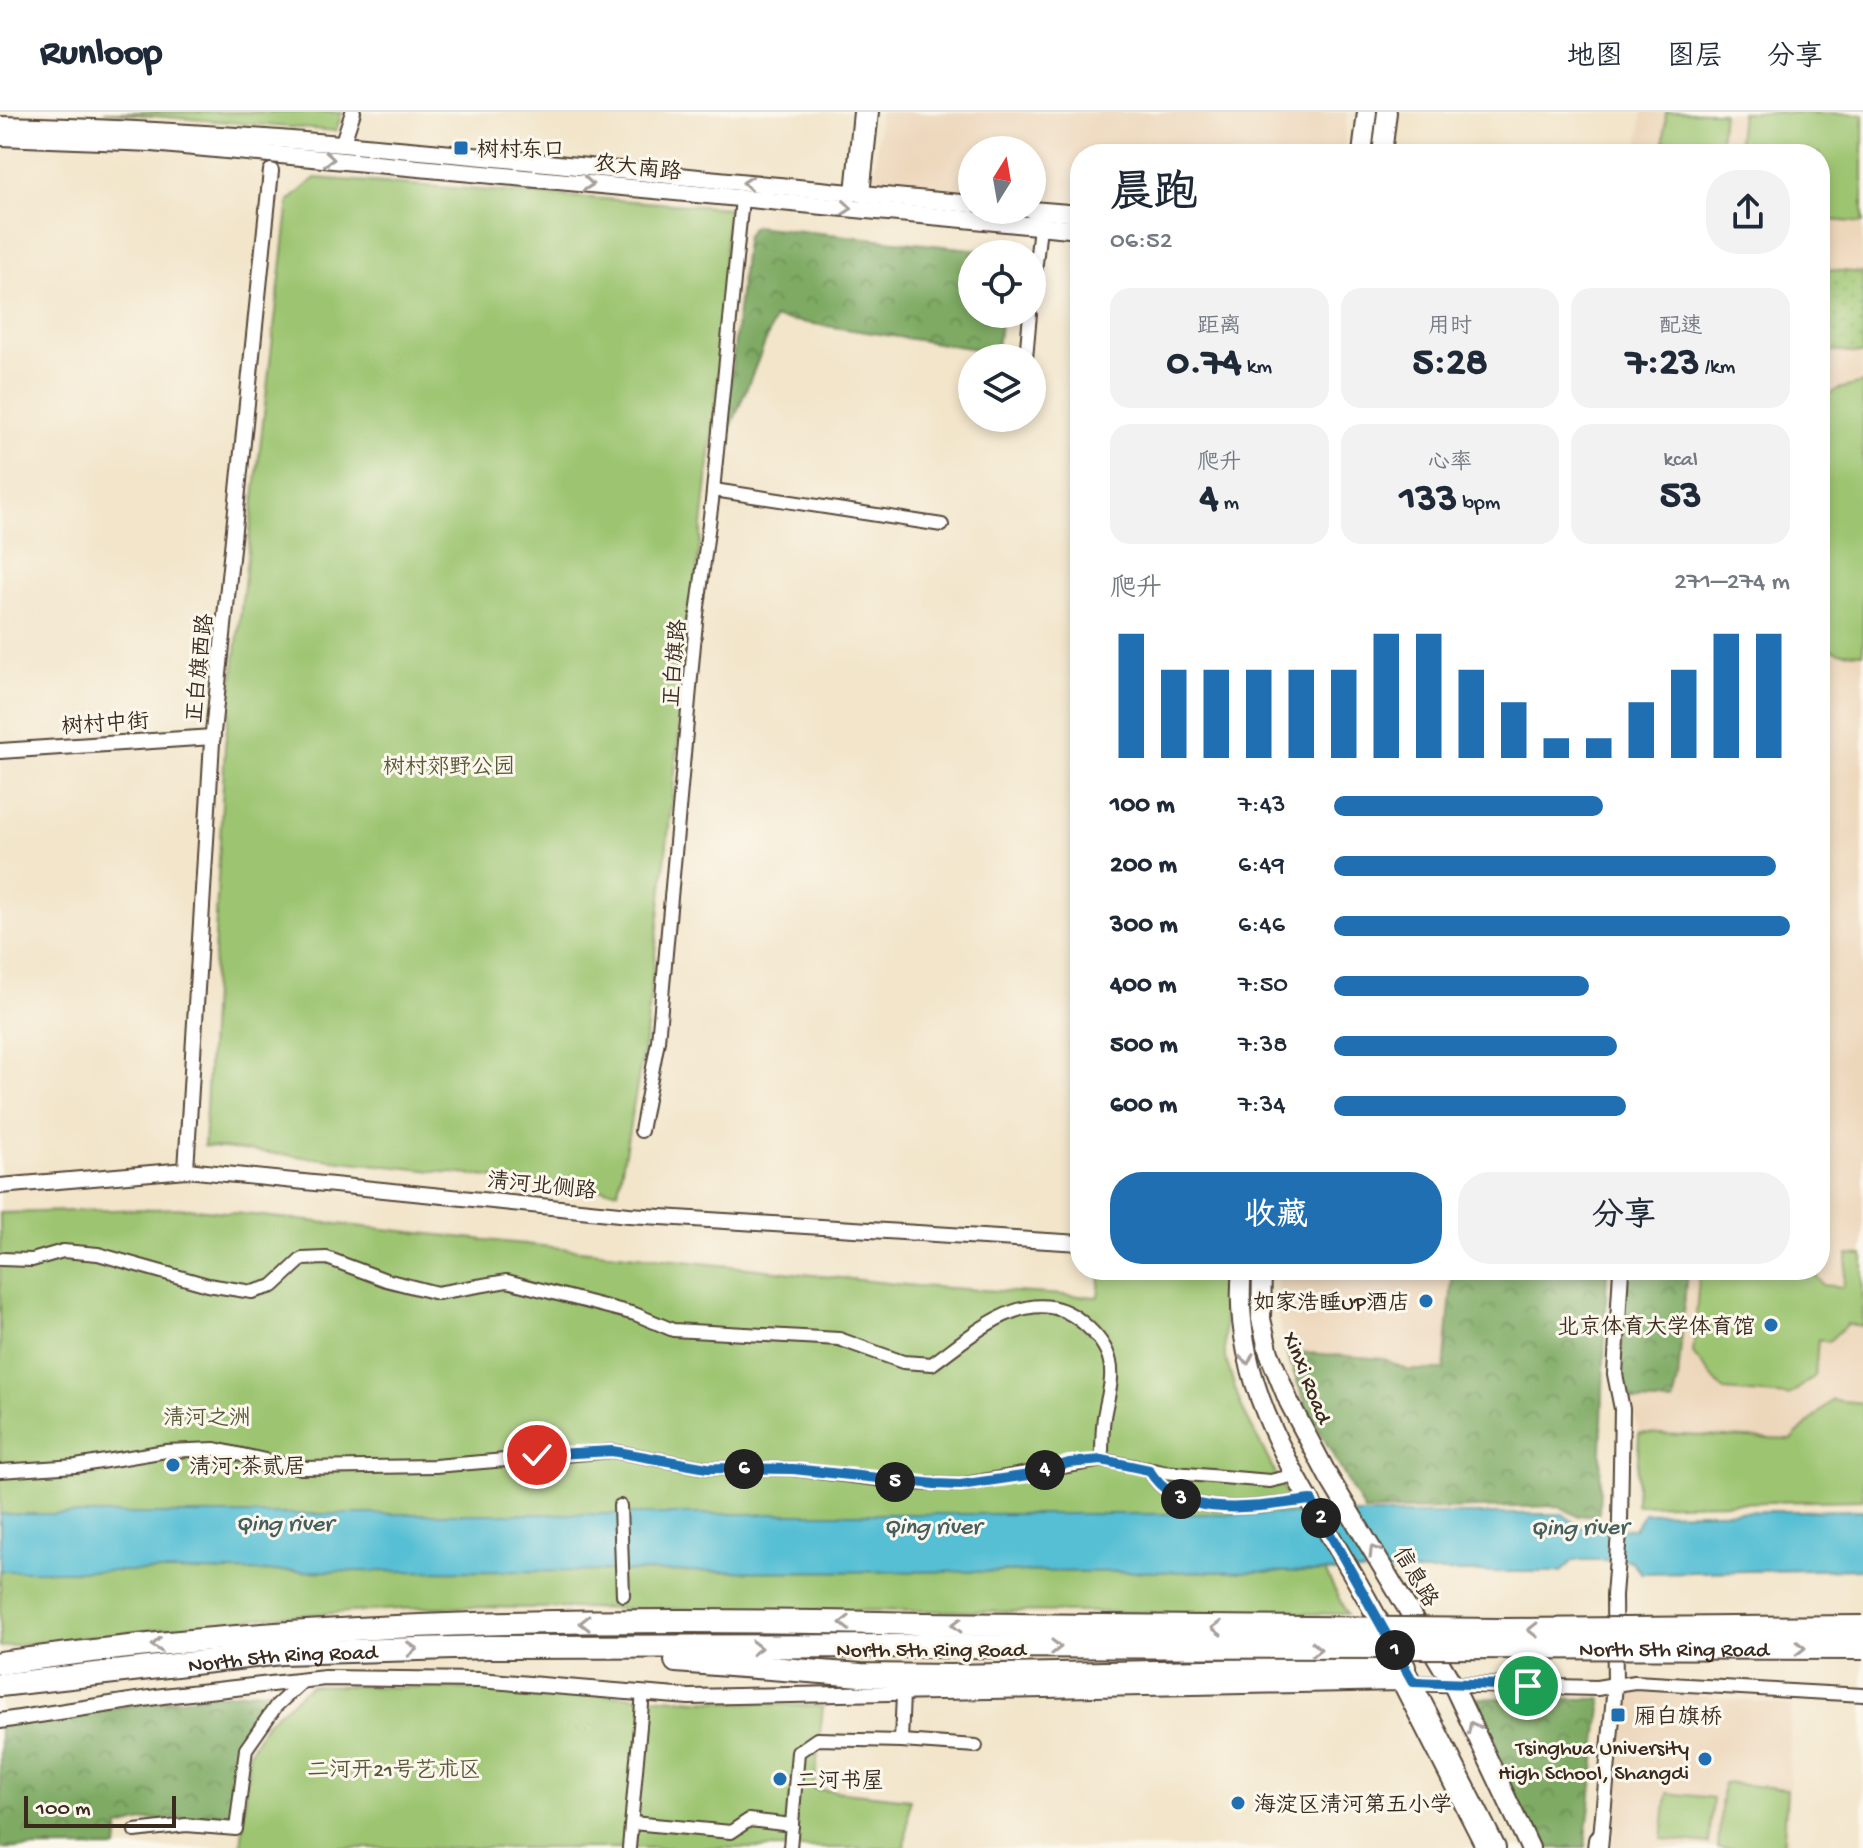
<!DOCTYPE html>
<html lang="zh">
<head>
<meta charset="utf-8">
<style>
	:root { --surface:#fff; --page:#f2f2f3; --text:#1f2937; --muted:#747a83; --line:#e0e1e3; --accent:#1f6fb2 }
	body { margin:0; font-family:"Gochi Hand","LXGW WenKai TC",sans-serif; background:var(--page); color:var(--text); height:100vh; display:flex; flex-direction:column; font-size:30px; white-space:nowrap }
	* { box-sizing:border-box; margin:0 }
	p { font-size:26px; color:var(--muted) }
	.icon { flex:none; width:44px; height:44px; fill:none; stroke:currentColor; stroke-width:2; stroke-linecap:round; stroke-linejoin:round }
	.map { position:relative; flex:1; overflow:hidden }
	.drawer { position:absolute; left:1070px; top:32px; width:760px; height:1136px; display:flex; flex-direction:column; background:var(--surface); border-radius:32px; box-shadow:0 4px 12px #0003 }
	.drawer>* { flex:none }
	.needle { width:52px; rotate:11deg }
	.controls { position:absolute; left:958px; top:24px; display:grid; gap:16px }
	.controls a { display:grid; place-items:center; width:88px; height:88px; border-radius:50%; background:var(--surface); box-shadow:0 4px 12px #0003; font-size:40px }
	.scale { position:absolute; left:24px; bottom:20px; width:152px; box-sizing:border-box; padding-left:8px; border:4px solid #3b2a1e; border-top:0; font-size:22px; line-height:28px; white-space:nowrap; color:#3b2a1e; -webkit-text-stroke:6px #fbf7ec; paint-order:stroke }
	.pin { position:absolute; display:grid; place-items:center; width:68px; height:68px; color:#fff; margin:-34px; border:4px solid #fff; border-radius:50%; box-shadow:0 2px 8px #0007 }
	.km { position:absolute; width:40px; height:40px; margin:-20px; border-radius:50%; background:#222; color:#fff; font-size:22px; line-height:40px; text-align:center }
	.round { display:grid; place-items:center; flex:none; width:84px; height:84px; border-radius:32px; background:var(--page) }
	.head { display:flex; align-items:center; justify-content:space-between; height:136px; padding:0 40px }
	h1 { font-size:44px; font-weight:800; line-height:60px }
	.figures { display:grid; grid-template-columns:repeat(3,1fr); gap:12px; height:136px; padding:8px 40px }
	.figures div { display:grid; align-content:center; border-radius:20px; background:var(--page); text-align:center }
	.figures b { font-size:40px; font-weight:800 }
	.figures small { font-size:22px; font-weight:400 }
	.figures p { font-size:22px }
	.chart { height:224px; padding:16px 40px }
	.chart p { display:flex; justify-content:space-between }
	.chart svg { width:100%; height:144px; margin-top:8px; stroke:var(--accent); stroke-width:6 }
	.cta { display:flex; gap:16px; margin-top:auto; padding:16px 40px }
	.cta a { flex:1; height:92px; border-radius:32px; background:var(--accent); color:#fff; font-size:32px; font-weight:800; line-height:92px; text-align:center }
	.cta a+a { background:var(--page); color:var(--text) }
	ul { padding:0 40px; list-style:none; font-size:26px }
	li { display:grid; grid-template-columns:128px 96px 1fr; align-items:center; height:60px }
	li i { height:20px; border-radius:10px; background:var(--accent) }
	header { display:flex; align-items:center; gap:48px; box-sizing:border-box; height:112px; padding:0 40px; background:var(--surface); border-bottom:2px solid var(--line) }
	header strong { font-size:38px }
	nav { display:flex; gap:44px; margin-inline-start:auto; font-size:28px }
	.map>svg:first-child { display:block }
	.built { fill:#edd7bb }
	.grass { fill:url(#grass-dots); stroke:#6c7848; stroke-width:2 }
	.forest { fill:url(#forest-crowns); stroke:#5c6a40; stroke-width:2 }
	.green { fill:#9dc571; stroke:#6c7848; stroke-width:2 }
	.water { fill:#57bfd4; stroke:#497479; stroke-width:2 }
	.lines { fill:none; stroke-linecap:round; stroke-linejoin:round }
	.minor-casing { stroke:#564638; stroke-width:16 }
	.tertiary-casing { stroke:#564638; stroke-width:18 }
	.secondary-casing { stroke:#564638; stroke-width:20 }
	.primary-casing { stroke:#564638; stroke-width:22 }
	.motorway-casing { stroke:#564638; stroke-width:26 }
	.minor { stroke:#fff; stroke-width:12 }
	.tertiary { stroke:#fff; stroke-width:14 }
	.secondary { stroke:#fff; stroke-width:16 }
	.primary { stroke:#fff; stroke-width:18 }
	.motorway { stroke:#fff; stroke-width:22 }
	.motorway-bridge-casing { stroke:#564638; stroke-width:26; stroke-linecap:butt }
	.motorway-bridge { stroke:#fff; stroke-width:22 }
	.oneway { stroke:#a79f9a }
	.route-casing { stroke:#fff; stroke-width:16 }
	.route { stroke:#1f6fb2; stroke-width:10 }
	.poi-dot { fill:#1f6fb2; stroke:#fbf7ec; stroke-width:3 }
	.labels { text-anchor:middle; stroke-width:6; stroke-linejoin:round; paint-order:stroke }
	.poi-label { font-size:22px; fill:#3b2a1e; stroke:#fbf7ec; text-anchor:start }
	.street-label { font-size:22px; fill:#3b2a1e; stroke:#fbf7ec }
	.park-label { font-size:22px; fill:#585837; stroke:#fbf7ec }
	.water-label { font-size:24px; font-style:italic; fill:#455e5e; stroke:#fbf7ec }
</style>
</head>
<body>
<header>
<strong>Runloop</strong>
<nav><a>地图</a><a>图层</a><a>分享</a></nav>
</header>
<div class="map">
<svg width="1863" height="1736" viewBox="0 0 1863 1736">
	<defs>
		<pattern id="grass-dots" width="8" height="8" patternUnits="userSpaceOnUse" patternTransform="scale(2)"><rect width="8" height="8" fill="#9dc571"/><path d="M2 2h.1M6 6h.1" fill="none" stroke="#88a961" stroke-width="1.8" stroke-linecap="round"/></pattern>
		<pattern id="forest-crowns" width="20" height="18" patternUnits="userSpaceOnUse" patternTransform="scale(2)"><rect width="20" height="18" fill="#7eaa63"/><path d="M2 6a3 3 0 1 1 6 0M12 15a3 3 0 1 1 6 0" fill="none" stroke="#688b51"/></pattern>
	</defs>
	<rect width="100%" height="100%" fill="#fbf7ec"/>
	<filter id="ink" filterUnits="userSpaceOnUse"><feTurbulence type="fractalNoise" baseFrequency=".0125" numOctaves="2"/><feDisplacementMap in="SourceGraphic" scale="16" xChannelSelector="R" yChannelSelector="G"/><feConvolveMatrix kernelMatrix="1 2 1 2 8 2 1 2 1" color-interpolation-filters="sRGB"/></filter>
	<filter id="wash" filterUnits="userSpaceOnUse"><feTurbulence type="fractalNoise" baseFrequency=".006" numOctaves="4" result="noise"/><feDisplacementMap in="SourceGraphic" scale="32" xChannelSelector="R" yChannelSelector="G"/><feGaussianBlur stdDeviation="1.8" result="paint"/><feColorMatrix in="noise" values="0 0 0 0 0 0 0 0 0 0 0 0 0 0 0 0 0 1.4 0 .05"/><feComposite in="paint" operator="in"/></filter>
	<g filter="url(#wash)">
		<rect width="100%" height="100%" fill="#f2e5ca"/>
		<g class="built">
			<path d="M880 0H1347L1343 42H1080V90L1032 85V38H972V79L874 69Z"/>
			<path d="M1642 0H1863V1291L1832 1288 1792 1328 1639 1321 1624 1266 1630 1158H1820V42H1638Z"/>
			<path d="M1278 1158H1453L1445 1258H1407L1384 1247 1286 1239 1277 1199Z"/>
			<path d="M1657 1579 1791 1594 1788 1736H1612L1625 1581Z"/>
		</g>
		<path class="grass" d="M1820 157 1863 161V242L1820 238Z"/>
		<g class="forest">
			<path d="M753 114 1010 141 972 142V202H1002L996 240 775 206 724 332 746 124Z"/>
			<path d="M1453 1158 1607 1159 1599 1402 1577 1404 1559 1394 1364 1399 1307 1296 1286 1239 1384 1247 1407 1258H1444Z"/>
			<path d="M1627 1158H1687L1678 1268 1673 1291 1636 1289 1626 1284 1620 1264Z"/>
			<path d="M287 1576 247 1621 237 1640 233 1704 147 1708 119 1715 117 1736H0V1612L167 1588Z"/>
			<path d="M1472 1586 1602 1587 1585 1736H1539Z"/>
		</g>
		<g class="green">
			<path d="M104 0H342L336 19Z"/>
			<path d="M1666 0H1723L1719 42H1663Z"/>
			<path d="M1741 0 1863 2V111L1820 107V42H1737Z"/>
			<path d="M315 66 728 96 718 268 646 923 618 1079 204 1034 225 634 289 89Z"/>
			<path d="M1863 271V541L1838 540 1820 532V288L1838 277Z"/>
			<path d="M187 1096 916 1174 1098 1185 1101 1158H1224L1225 1245 1241 1294 1347 1502 432 1495 268 1505 0 1535V1101Z"/>
			<path d="M1848 1142 1863 1143V1214L1847 1212 1828 1230 1818 1227 1815 1264 1789 1284 1724 1279 1693 1242 1699 1165 1708 1158H1812L1823 1173 1843 1175Z"/>
			<path d="M1832 1288 1863 1291V1388L1636 1393 1639 1321 1791 1328Z"/>
			<path d="M311 1573 518 1578 823 1595 814 1677 910 1687 905 1736H241L249 1641 265 1612Z"/>
			<path d="M1723 1671 1787 1677 1783 1736H1718Z"/>
			<path d="M1667 1681 1713 1686 1709 1732 1662 1727Z"/>
		</g>
		<path class="water" d="M1863 1398V1457L1641 1461 1630 1448H1574L1561 1460H1538L0 1459V1402H1563L1579 1415 1634 1417 1644 1401Z"/>
	</g>
	<g filter="url(#ink)">
		<g class="lines">
			<defs>
				<g id="minor">
					<path d="M1032 189 1040 114"/>
					<path d="M1026 246 1030 202"/>
					<path d="M714 378 942 413"/>
					<path d="M641 1019 658 929 696 510 712 389 742 87"/>
					<path d="M0 1147 32 1148 63 1139 98 1142 208 1173 252 1180 273 1174 302 1147 327 1146 386 1168 437 1181 507 1169 635 1202 673 1218 839 1227 903 1250 932 1252C974 1222 1031 1167 1082 1210 1094 1220 1107 1235 1110 1250 1114 1268 1107 1286 1104 1305 1102 1319 1102 1333 1102 1348"/>
					<path d="M1149 1358C1180 1411 1259 1394 1311 1388"/>
					<path d="M0 1359 76 1354 166 1339 215 1337 301 1356 435 1354 612 1339 707 1356 793 1357 910 1371 960 1373 1102 1348 1163 1360 1270 1369 1296 1363"/>
					<path d="M620 1394 623 1483"/>
					<path d="M1615 1573 1635 1570 1863 1583"/>
					<path d="M901 1629 976 1634"/>
					<path d="M632 1711 731 1720 749 1708 792 1713"/>
					<path d="M135 1719 186 1713 236 1717 246 1637 276 1594 303 1569"/>
					<path d="M629 1736 643 1581"/>
					<path d="M790 1736 798 1640 817 1627 901 1629 903 1582"/>
				</g>
				<g id="tertiary">
					<path d="M861 0 853 81 862 82 871 0"/>
					<path d="M342 33 353 0"/>
					<path d="M0 639 213 625"/>
					<path d="M186 1058 212 630 271 59"/>
					<path d="M0 1074 186 1058 629 1103 1080 1131"/>
					<path d="M1400 1571 1484 1736"/>
					<path d="M0 1609 163 1584 325 1566 479 1568 689 1585 1400 1571 1597 1576 1615 1573"/>
					<path d="M1600 1736 1615 1573 1614 1483 1620 1409 1622 1297 1615 1262 1621 1158"/>
				</g>
				<g id="secondary">
					<path d="M0 13C285 19 570 55 853 81"/>
					<path d="M0 25 152 31 1080 118"/>
					<path d="M862 82 972 92"/>
					<path d="M1032 98 1080 102"/>
				</g>
				<g id="primary">
					<path d="M1362 42 1367 0"/>
					<path d="M1382 42 1387 0"/>
					<path d="M1242 1158C1229 1285 1316 1392 1373 1498 1416 1576 1456 1656 1496 1736"/>
					<path d="M1262 1158 1261 1207 1269 1241 1289 1290 1328 1364 1452 1571 1530 1736"/>
					<path d="M1597 1736 1598 1728"/>
				</g>
				<g id="motorway">
					<path d="M676 1549 861 1563 951 1564 1404 1555"/>
					<path d="M0 1551C305 1507 615 1505 922 1512"/>
					<path id="s1" d="M0 1573 281 1541 488 1535 922 1534"/>
				</g>
			</defs>
			<use href="#minor" class="minor-casing"/>
			<use href="#tertiary" class="tertiary-casing"/>
			<use href="#secondary" class="secondary-casing"/>
			<use href="#primary" class="primary-casing"/>
			<use href="#motorway" class="motorway-casing"/>
			<use href="#minor" class="minor"/>
			<use href="#tertiary" class="tertiary"/>
			<use href="#secondary" class="secondary"/>
			<use href="#primary" class="primary"/>
			<use href="#motorway" class="motorway"/>
			<defs>
				<g id="motorway-bridge">
					<path d="M922 1512 1500 1518 1863 1515"/>
					<path id="s2" d="M922 1534 1863 1536"/>
				</g>
			</defs>
			<use href="#motorway-bridge" class="motorway-bridge-casing"/>
			<use href="#motorway-bridge" class="motorway-bridge"/>
		</g>
		<defs><path id="oneway-chevron" d="M-2-3.5L2.5 0L-2 3.5" fill="none" stroke-width="1.6" stroke-linecap="round" stroke-linejoin="round" transform="scale(2)"/></defs>
		<g class="oneway">
			<use href="#oneway-chevron" transform="translate(329 47) rotate(5)"/>
			<use href="#oneway-chevron" transform="translate(748 71) rotate(-175)"/>
			<use href="#oneway-chevron" transform="translate(588 72) rotate(6)"/>
			<use href="#oneway-chevron" transform="translate(847 96) rotate(5)"/>
			<use href="#oneway-chevron" transform="translate(1247 1247) rotate(78)"/>
			<use href="#oneway-chevron" transform="translate(1374 1439) rotate(-122)"/>
			<use href="#oneway-chevron" transform="translate(585 1511) rotate(180)"/>
			<use href="#oneway-chevron" transform="translate(845 1511) rotate(-179)"/>
			<use href="#oneway-chevron" transform="translate(957 1513) rotate(-179)"/>
			<use href="#oneway-chevron" transform="translate(1217 1516) rotate(-179)"/>
			<use href="#oneway-chevron" transform="translate(1533 1518) rotate(179)"/>
			<use href="#oneway-chevron" transform="translate(157 1533) rotate(174)"/>
			<use href="#oneway-chevron" transform="translate(1056 1535)"/>
			<use href="#oneway-chevron" transform="translate(756 1536)"/>
			<use href="#oneway-chevron" transform="translate(1800 1536)"/>
			<use href="#oneway-chevron" transform="translate(412 1537) rotate(-2)"/>
			<use href="#oneway-chevron" transform="translate(1316 1537)"/>
			<use href="#oneway-chevron" transform="translate(1473 1615) rotate(-117)"/>
		</g>
	</g>
	<g class="lines" filter="url(#ink)">
		<defs>
			<path id="route" d="M537 1343 612 1339 707 1356 793 1357 935 1372 960 1373 1029 1363 1069 1351 1102 1348 1149 1358C1180 1411 1259 1394 1311 1388L1413 1570 1528 1574"/>
		</defs>
		<use href="#route" class="route-casing"/>
		<use href="#route" class="route"/>
	</g>
	<g class="poi-dot">
		<rect x="453" y="28" width="16" height="16" rx="4"/>
		<circle cx="1426" cy="1189" r="8"/>
		<circle cx="1771" cy="1213" r="8"/>
		<circle cx="173" cy="1353" r="8"/>
		<rect x="1610" y="1595" width="16" height="16" rx="4"/>
		<circle cx="1705" cy="1647" r="8"/>
		<circle cx="780" cy="1667" r="8"/>
		<circle cx="1238" cy="1691" r="8"/>
	</g>
	<g class="labels">
		<g class="poi-label">
			<text x="477" y="44">树村东口</text>
			<text x="1410" y="1197" text-anchor="end">如家浩睡UP酒店</text>
			<text x="1755" y="1221" text-anchor="end">北京体育大学体育馆</text>
			<text x="189" y="1361">清河·茶贰居</text>
			<text x="1634" y="1611">厢白旗桥</text>
			<text x="1689" y="1642" text-anchor="end">Tsinghua University<tspan x="1689" dy="25">High School, Shangdi</tspan></text>
			<text x="796" y="1675">二河书屋</text>
			<text x="1254" y="1699">海淀区清河第五小学</text>
		</g>
		<g class="street-label">
			<text transform="translate(638 54) rotate(6)" y="8">农大南路</text>
			<text transform="translate(673 551) rotate(-85)" y="8">正白旗路</text>
			<text transform="translate(198 556) rotate(-84)" y="8">正白旗西路</text>
			<text transform="translate(105 610) rotate(-4)" y="8">树村中街</text>
			<text transform="translate(542 1072) rotate(6)" y="8">清河北侧路</text>
			<text transform="translate(1309 1265) rotate(68)" y="8">Xinxi Road</text>
			<text transform="translate(1417 1464) rotate(59)" y="8">信息路</text>
			<text x="931" y="1544">North 5th Ring Road</text>
			<text dy="8" stroke="none"><textPath href="#s2" startOffset="752">North 5th Ring Road</textPath></text>
			<text dy="8" stroke="none"><textPath href="#s1" startOffset="284">North 5th Ring Road</textPath></text>
		</g>
		<g class="park-label">
			<text x="449" y="661">树村郊野公园</text>
			<text x="207" y="1312">清河之洲</text>
			<text x="394" y="1664">二河开21号艺术区</text>
		</g>
		<g class="water-label">
			<text x="284" y="1418">Qing river</text>
			<text x="932" y="1421">Qing river</text>
			<text transform="translate(1579 1414) rotate(-1)" y="8">Qing river</text>
		</g>
	</g>
</svg>
<div class="controls">
<a><svg class="needle" viewBox="-14 -14 28 28"><path d="M0-13l5 13h-10z" fill="#e53935"/><path d="M0 13l5-13h-10z" fill="#747a83"/></svg></a>
<a><svg class="icon" aria-label="locate" viewBox="0 0 24 24"><circle cx="12" cy="12" r="6"/><path d="M12 2v4M12 18v4M2 12h4M18 12h4"/></svg></a>
<a><svg class="icon" aria-label="layers" viewBox="0 0 24 24"><path d="M12 4l9 5-9 5-9-5zM3 14l9 5 9-5"/></svg></a>
</div>
<div class="scale">100 m</div>
<div class="pin" style="left:1528px;top:1574px;background:#1e9e55"><svg class="icon" aria-label="arrive" viewBox="0 0 24 24"><path d="M6 21V4h12l-3 4 3 4H6"/></svg></div>
<div class="pin" style="left:537px;top:1343px;background:#d93025"><svg class="icon" aria-label="check" viewBox="0 0 24 24"><path d="M5 12l5 5 9-10"/></svg></div>
<b class="km" style="left:1395px;top:1538px">1</b>
<b class="km" style="left:1321px;top:1406px">2</b>
<b class="km" style="left:1181px;top:1387px">3</b>
<b class="km" style="left:1045px;top:1358px">4</b>
<b class="km" style="left:895px;top:1370px">5</b>
<b class="km" style="left:744px;top:1357px">6</b>
<section class="drawer">
<div class="head"><div><h1>晨跑</h1><p>06:52</p></div><a class="round"><svg class="icon" aria-label="share" viewBox="0 0 24 24"><path d="M12 15V3M7 8l5-5 5 5M5 13v7h14v-7"/></svg></a></div>
<div class="figures">
<div><p>距离</p><b>0.74<small> km</small></b></div>
<div><p>用时</p><b>5:28</b></div>
<div><p>配速</p><b>7:23<small> /km</small></b></div>
</div>
<div class="figures">
<div><p>爬升</p><b>4<small> m</small></b></div>
<div><p>心率</p><b>133<small> bpm</small></b></div>
<div><p>kcal</p><b>53</b></div>
</div>
<div class="chart"><p><span>爬升</span>271–274 m</p>
<svg viewBox="0 0 160 44" preserveAspectRatio="none"><path d="M5 44V6M15 44V17M25 44V17M35 44V17M45 44V17M55 44V17M65 44V6M75 44V6M85 44V17M95 44V27M105 44V38M115 44V38M125 44V27M135 44V17M145 44V6M155 44V6"/></svg>
</div>
<ul>
<li><b>100 m</b>7:43<i style="width:59%"></i></li>
<li><b>200 m</b>6:49<i style="width:97%"></i></li>
<li><b>300 m</b>6:46<i style="width:100%"></i></li>
<li><b>400 m</b>7:50<i style="width:56%"></i></li>
<li><b>500 m</b>7:38<i style="width:62%"></i></li>
<li><b>600 m</b>7:34<i style="width:64%"></i></li>
</ul>
<div class="cta"><a>收藏</a><a>分享</a></div>
</section>
</div>
</body>
</html>
